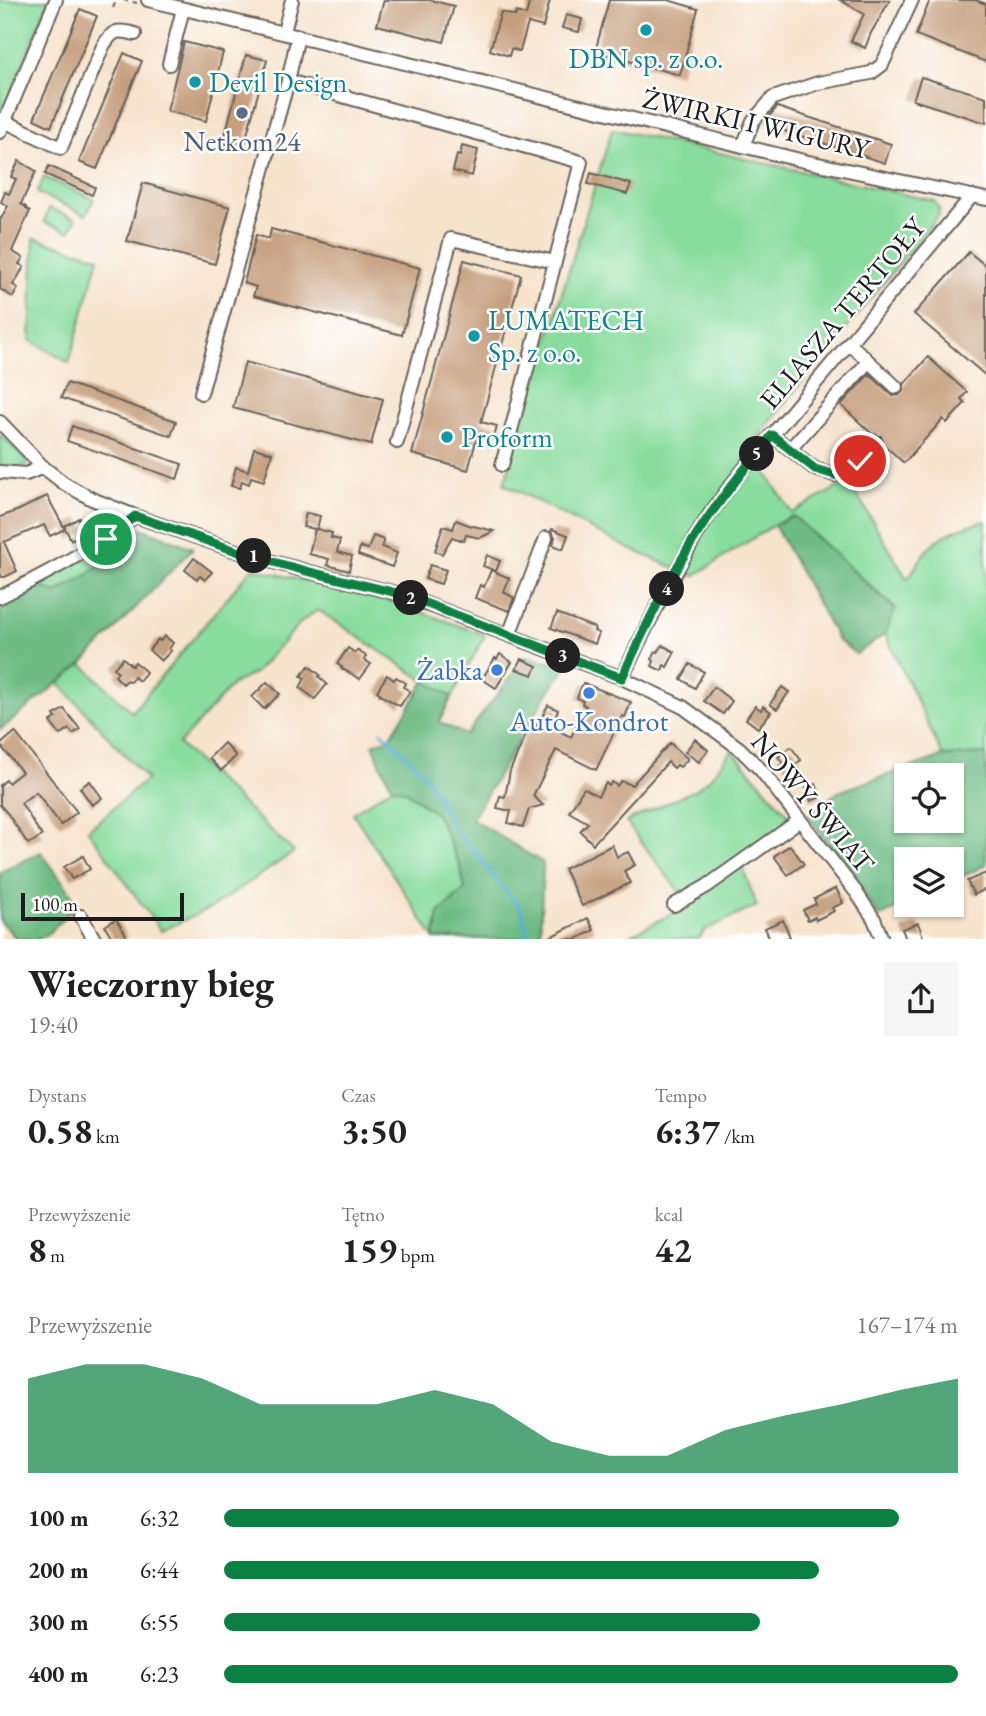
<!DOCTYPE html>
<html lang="pl">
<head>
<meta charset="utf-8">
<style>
	:root { --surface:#fff; --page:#f6f6f6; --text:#222; --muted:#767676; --accent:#0b8043 }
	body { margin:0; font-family:"EB Garamond",serif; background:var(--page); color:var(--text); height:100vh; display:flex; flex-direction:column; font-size:26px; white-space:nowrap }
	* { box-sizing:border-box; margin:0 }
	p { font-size:23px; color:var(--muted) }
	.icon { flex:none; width:38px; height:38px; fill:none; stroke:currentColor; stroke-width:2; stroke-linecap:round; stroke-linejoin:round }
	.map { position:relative; height:939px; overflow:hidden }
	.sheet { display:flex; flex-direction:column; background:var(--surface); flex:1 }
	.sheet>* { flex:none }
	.tools { position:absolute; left:894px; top:763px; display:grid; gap:14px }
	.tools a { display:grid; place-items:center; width:70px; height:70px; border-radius:0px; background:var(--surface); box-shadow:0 2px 5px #0004; font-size:35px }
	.scale { position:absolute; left:21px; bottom:18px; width:163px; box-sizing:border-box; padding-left:7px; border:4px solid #1c1c1c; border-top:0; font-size:19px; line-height:24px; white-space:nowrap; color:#1c1c1c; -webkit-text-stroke:5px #fff; paint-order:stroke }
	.pin { position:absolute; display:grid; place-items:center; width:60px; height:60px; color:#fff; margin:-30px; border:4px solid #fff; border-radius:50%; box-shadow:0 2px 7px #0007 }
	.km { position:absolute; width:35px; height:35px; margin:-18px; border-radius:50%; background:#222; color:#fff; font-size:19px; line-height:35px; text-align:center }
	.round { display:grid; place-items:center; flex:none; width:74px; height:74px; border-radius:0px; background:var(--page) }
	.summary { display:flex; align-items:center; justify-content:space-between; height:119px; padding:0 28px }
	h1 { font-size:38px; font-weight:700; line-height:52px }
	.metrics { display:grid; grid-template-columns:repeat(3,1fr); gap:10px; height:119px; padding:7px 28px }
	.metrics div { display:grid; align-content:center }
	.metrics b { font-size:35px; font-weight:700 }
	.metrics small { font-size:19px; font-weight:400 }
	.metrics p { font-size:19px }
	.chart { height:196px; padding:14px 28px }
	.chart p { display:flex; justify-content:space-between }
	.chart svg { width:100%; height:126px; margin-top:7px; fill:var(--accent); opacity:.7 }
	ul { padding:0 28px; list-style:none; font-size:23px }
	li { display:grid; grid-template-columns:112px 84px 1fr; align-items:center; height:52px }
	li i { height:18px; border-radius:9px; background:var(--accent) }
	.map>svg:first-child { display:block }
	.green { fill:#88dc9d; stroke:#527c5c; stroke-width:2 }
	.forest { fill:#6ebc84; stroke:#456c50; stroke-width:2; fill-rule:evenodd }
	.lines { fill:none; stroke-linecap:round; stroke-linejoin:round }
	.stream { stroke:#54add1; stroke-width:3.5 }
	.building { fill:#c59e7c }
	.minor-casing { stroke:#68625a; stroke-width:16 }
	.path { stroke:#68625a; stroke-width:2; stroke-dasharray:5 5; stroke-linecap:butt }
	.minor { stroke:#fff; stroke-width:12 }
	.route-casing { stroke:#fff; stroke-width:14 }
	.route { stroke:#0b8043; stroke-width:9 }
	.culture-dot { fill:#0f9aa8; stroke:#fff; stroke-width:2.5 }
	.service-dot { fill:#5c6f8a; stroke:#fff; stroke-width:2.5 }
	.shop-dot { fill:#3f7fe0; stroke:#fff; stroke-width:2.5 }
	.labels { text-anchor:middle; stroke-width:5; stroke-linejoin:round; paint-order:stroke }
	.culture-label { font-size:28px; fill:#0d838f; stroke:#fff; text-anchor:start }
	.street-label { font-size:28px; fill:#1c1c1c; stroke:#fff }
	.service-label { font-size:28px; fill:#4e5e75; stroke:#fff }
	.shop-label { font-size:28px; fill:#366cbe; stroke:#fff; text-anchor:end }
</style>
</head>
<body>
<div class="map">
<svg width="986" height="939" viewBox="0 0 986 939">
	<rect width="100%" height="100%" fill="#fff"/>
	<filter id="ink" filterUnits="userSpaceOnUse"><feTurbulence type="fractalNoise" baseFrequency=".0143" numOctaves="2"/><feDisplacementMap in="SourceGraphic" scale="14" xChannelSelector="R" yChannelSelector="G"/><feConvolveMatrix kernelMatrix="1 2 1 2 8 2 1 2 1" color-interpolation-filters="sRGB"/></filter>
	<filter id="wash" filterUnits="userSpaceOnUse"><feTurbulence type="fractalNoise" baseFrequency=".00686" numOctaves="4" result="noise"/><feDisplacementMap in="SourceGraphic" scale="28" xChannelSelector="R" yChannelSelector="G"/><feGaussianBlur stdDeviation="1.57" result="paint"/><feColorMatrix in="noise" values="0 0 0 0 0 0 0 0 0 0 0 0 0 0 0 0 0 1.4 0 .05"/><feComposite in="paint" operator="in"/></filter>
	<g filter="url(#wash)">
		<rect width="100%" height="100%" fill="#f6e3cc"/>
		<g class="green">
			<path d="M0 0H49L0 120Z"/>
			<path d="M612 129 934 201 939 208V215L751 445 761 465 792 513 849 481 907 579C914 571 919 560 926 551 941 533 964 526 986 521V754L943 756 885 634 895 608 793 516 774 525 694 576 630 549 504 484Z"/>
			<path d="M44 177 94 199 86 215 37 193Z"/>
			<path d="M49 208 76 219 70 232 44 222Z"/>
			<path d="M34 238 99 257 69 363 30 340Z"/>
			<path d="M0 434 29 463C22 471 10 469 0 469Z"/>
			<path d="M109 543C111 567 74 582 56 593L37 585Z"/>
			<path d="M252 568 396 603 485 635 452 697 425 681 318 610 302 621 255 673 233 684 179 744 294 852 211 908 161 931 88 830 147 779 59 683 82 664 132 712Z"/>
			<path d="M732 750 799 827 741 863 757 906 705 930 699 939H623L689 905 626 822 695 790 710 778Z"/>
			<path d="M392 787 406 791 437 815 460 866 465 889 439 913 434 938 353 813Z"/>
		</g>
		<g class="forest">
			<path d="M793 516 895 609 885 634 856 654 838 640 774 525Z"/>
			<path d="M133 525 193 548 82 664 0 730V604L37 585 57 593C74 582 111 567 109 543Z"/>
			<path d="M527 656 567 667 548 692 472 819 543 863 540 939H435L439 913 465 889 460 866 437 815 406 791 392 787 381 765 373 744 390 738 425 681 452 697 439 722 466 735Z"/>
			<path d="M986 754V865L952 881V859H906V904L880 917 807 815 838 792 943 756ZM906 775H952V821H906Z"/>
			<path d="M41 852 71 893 75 907 51 931 39 939H17L0 921V872Z"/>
		</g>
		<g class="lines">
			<path class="stream" d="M382 732 410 759 429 781 456 832 476 852 492 875 520 907 528 932 527 939"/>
		</g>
		<g id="blocks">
			<g class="building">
				<path d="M384 0H430L454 6 444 42 377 25Z"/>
				<path d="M530 0H550L543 27 528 23 520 51 511 49 509 56 490 50 501 12 515 16 516 12 526 15Z"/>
				<path d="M609 0H668L698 9 680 75 595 52Z"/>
				<path d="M840 0H890L871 33 865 48 851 41 864 14Z"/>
				<path d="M930 0H975L986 4V62L916 35Z"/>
				<path d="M80 9 97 16 51 127 34 119Z"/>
				<path d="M566 15 582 19 579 32 562 28Z"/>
				<path d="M184 42 223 52 206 121 167 111Z"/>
				<path d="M124 53 142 61 97 169 79 162Z"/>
				<path d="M246 55 267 60 243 149 223 143Z"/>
				<path d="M921 77 986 97V123L913 100Z"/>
				<path d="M777 107 891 144 885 163 766 125V120Z"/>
				<path d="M462 146 478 150 472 176 453 171 457 155 460 156Z"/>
				<path d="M19 161 36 171 21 204 26 207V209L30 211 12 251 23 258 19 264 24 267 13 285 18 288 13 297 0 289V220L8 206 1 202 5 192 9 194 16 179 11 177Z"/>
				<path d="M49 166 95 187 92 195 45 174Z"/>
				<path d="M591 173 631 184 627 194 588 184Z"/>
				<path d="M143 183 230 207 215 264 127 241Z"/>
				<path d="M271 229 420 268 402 335 253 296 256 287 244 283 256 235 269 239Z"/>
				<path d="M969 252 986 266V376L914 314Z"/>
				<path d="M464 260 521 275 481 422 497 426 494 438 478 434 468 470 412 454Z"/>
				<path d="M928 357 967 392 961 399 965 403 947 423 943 419 904 463 883 444 881 436 872 434 841 405 869 374 893 396 899 395 904 390V384Z"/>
				<path d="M245 362 383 399 371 445 233 408Z"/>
				<path d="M67 383 176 421 171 436 61 398Z"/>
				<path d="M72 426 182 464 177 479 67 441Z"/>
				<path d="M254 448 272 453 264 481 251 477 249 484 242 481 240 488 231 486 236 467 248 471Z"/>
				<path d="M47 496 65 529 50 536 44 525 4 542 17 571 5 577H2L0 573V517L19 510Z"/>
				<path d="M306 513 320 516 317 529 332 533 331 538 340 540 337 552 352 556 349 571 327 565 329 559 309 554 315 529 303 527Z"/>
				<path d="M79 518 86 532 71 540 64 526Z"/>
				<path d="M456 520 469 525 494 531 480 538 466 535 464 541 452 537 442 554 435 551 443 526 453 529Z"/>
				<path d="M552 529 568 535 563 549 553 545 555 537 551 531Z"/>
				<path d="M373 536 384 540 382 547 397 553 392 567 358 555 360 547 368 549Z"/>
				<path d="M487 555 500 561 496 571 483 566Z"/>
				<path d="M194 558 212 572 205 580 200 576 197 579 185 570Z"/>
				<path d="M430 565 446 570 441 584 425 579Z"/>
				<path d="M491 570 509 578 504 592 514 598 509 611 475 598 480 585 484 587Z"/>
				<path d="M557 613 595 628 594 631 599 633 595 644 551 628Z"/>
				<path d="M165 636 173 643 169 649 171 651 161 661 149 650 158 639 160 641Z"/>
				<path d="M662 645 675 652 667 667 664 665 662 671 652 666 654 661 652 659 656 651 658 652Z"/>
				<path d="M348 648 355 653 357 650 361 653 366 656 364 660 371 664 360 679 341 668 342 667 337 664Z"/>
				<path d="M500 654 512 662 496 688 482 679 495 658 497 659Z"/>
				<path d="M123 658 132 666 135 662 146 672 139 681 134 677 130 682 127 680 123 684 115 676 118 672 114 668Z"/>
				<path d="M522 659 537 666 533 675 516 669Z"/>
				<path d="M690 664 704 672 695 688 681 679Z"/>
				<path d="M309 666 320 675 319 677 327 684 315 699 300 688 305 678 301 676Z"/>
				<path d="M387 675 394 680 396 677 406 683 403 687 410 691 400 706 380 695 381 694 377 691Z"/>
				<path d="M267 682 280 694 264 709 252 697Z"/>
				<path d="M583 683 631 702 625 717 622 716 596 770 556 750 533 796 543 805 529 809 523 827 508 823 511 811 497 808 500 796 505 797 510 771 526 734 539 723 548 705 558 710 555 718 557 719 553 728 571 737 586 706 582 704 583 701 577 698Z"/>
				<path d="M714 687 732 701 723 714 704 701Z"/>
				<path d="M782 687 789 692 777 709 770 704Z"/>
				<path d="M755 706 761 710 763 706 771 712 758 728 746 719Z"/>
				<path d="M64 709 80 729 73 734 69 729 60 735 50 722 56 718 54 715Z"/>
				<path d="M15 732 77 812 61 825 36 792 21 803 42 836 28 844 8 814 0 805V785L6 780 8 783 22 772 0 745Z"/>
				<path d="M695 739 708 750 699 762 685 752Z"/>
				<path d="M224 743 236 756 221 771 209 758Z"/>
				<path d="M670 743 688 759 680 767 677 765 674 768 668 762 593 844 580 831 588 823 569 812 584 788 598 796 606 783 609 786 612 782 617 786 621 781 632 785Z"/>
				<path d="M791 747 801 760 789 770 778 757Z"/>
				<path d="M90 781 102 798 92 805 80 788Z"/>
				<path d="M816 784 821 797 811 801 806 788Z"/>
				<path d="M612 845 617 857 628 852 635 865 624 871 630 883 582 906 564 869Z"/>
				<path d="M790 845 804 864 788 875 774 856Z"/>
				<path d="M83 856 90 869 72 879 64 867Z"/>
				<path d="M986 873V889L974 895 967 881Z"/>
				<path d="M836 888 843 903 832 908 834 911 816 920 815 917 808 920 803 910 816 904 814 899Z"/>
				<path d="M588 918 594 930 577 939H546Z"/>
				<path d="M116 919 125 933 127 939H113L105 926Z"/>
				<path d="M783 920 790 937 785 939H770L765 928Z"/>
				<path d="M918 923 924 939H906L902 929Z"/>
			</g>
		</g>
	</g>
	<g filter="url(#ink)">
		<use href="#blocks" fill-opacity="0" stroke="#68625a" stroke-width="2"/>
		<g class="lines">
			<defs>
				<g id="minor">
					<path d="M148 0 804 161 986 199"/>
					<path d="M284 32 292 0"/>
					<path d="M169 64 183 9"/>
					<path d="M288 81 581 162 555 262 451 239 397 442"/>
					<path d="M0 119 61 148 103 46C113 30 117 29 135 34"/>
					<path d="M0 132 56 0"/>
					<path d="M743 146 753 121 773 98 818 83 871 73 882 65 912 0"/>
					<path d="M849 343 896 387"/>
					<path d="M201 393 288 81 298 36"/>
					<path d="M0 422 43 467 65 484 92 499 135 516 248 555 306 571 400 594 622 678 683 707 739 748 761 770 856 892 874 919 882 939"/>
					<path d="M772 435 815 469 835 475 860 461 875 442"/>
					<path d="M790 449 868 362"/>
					<path d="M502 465 555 262"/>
					<path d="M0 472 26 474 43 467"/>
					<path d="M0 597C47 573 94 549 135 516"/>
					<path d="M509 635 546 538"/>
					<path d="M622 678C644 630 669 582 696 536 726 486 767 442 804 397 860 330 916 263 972 196"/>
					<path d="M674 905 707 886 800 820"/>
					<path d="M81 916 94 939"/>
				</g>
			</defs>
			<use href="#minor" class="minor-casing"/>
			<g class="path">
				<path d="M123 0 137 3"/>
				<path d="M113 8 116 1"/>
			</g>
			<use href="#minor" class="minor"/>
		</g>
	</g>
	<g class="lines" filter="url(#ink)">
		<defs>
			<path id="route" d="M106 539 135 516 248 555 306 571 401 594 622 678C644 629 668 580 697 534 719 500 746 467 772 435L815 469 835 475 860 461"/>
		</defs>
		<use href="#route" class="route-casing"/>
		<use href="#route" class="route"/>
	</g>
	<g class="culture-dot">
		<circle cx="646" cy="30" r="7"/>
		<circle cx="195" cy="82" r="7"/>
		<circle cx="474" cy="336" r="7"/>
		<circle cx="447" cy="437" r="7"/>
	</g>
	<circle class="service-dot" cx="242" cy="113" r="7"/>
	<g class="shop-dot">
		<circle cx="497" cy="670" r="7"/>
		<circle cx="589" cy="693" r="7"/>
	</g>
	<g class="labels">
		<g class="culture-label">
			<text x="646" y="68" text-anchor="middle">DBN sp. z o.o.</text>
			<text x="209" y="92">Devil Design</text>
			<text x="488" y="330">LUMATECH<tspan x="488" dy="32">Sp. z o.o.</tspan></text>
			<text x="461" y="447">Proform</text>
		</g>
		<g class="street-label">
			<text transform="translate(756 123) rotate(13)" y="10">ŻWIRKI I WIGURY</text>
			<text transform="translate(842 313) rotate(-50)" y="10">ELIASZA TERTOŁY</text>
			<text transform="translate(813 802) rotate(50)" y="10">NOWY ŚWIAT</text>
		</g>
		<g class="service-label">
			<text x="242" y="151">Netkom24</text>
		</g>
		<g class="shop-label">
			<text x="483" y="680">Żabka</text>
			<text x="589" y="731" text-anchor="middle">Auto-Kondrot</text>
		</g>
	</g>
</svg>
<div class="tools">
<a><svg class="icon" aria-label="locate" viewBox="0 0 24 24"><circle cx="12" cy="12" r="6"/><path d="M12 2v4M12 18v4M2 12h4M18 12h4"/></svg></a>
<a><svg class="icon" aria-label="layers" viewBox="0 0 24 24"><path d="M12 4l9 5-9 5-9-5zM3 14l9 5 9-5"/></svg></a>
</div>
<div class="scale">100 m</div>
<div class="pin" style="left:106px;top:539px;background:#1e9e55"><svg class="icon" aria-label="arrive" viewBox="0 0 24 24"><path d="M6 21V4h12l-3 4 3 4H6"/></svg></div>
<div class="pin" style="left:860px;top:461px;background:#d93025"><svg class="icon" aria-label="check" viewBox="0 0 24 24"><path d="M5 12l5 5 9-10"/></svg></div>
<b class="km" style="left:254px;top:556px">1</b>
<b class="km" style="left:411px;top:598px">2</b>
<b class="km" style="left:563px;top:656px">3</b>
<b class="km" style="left:667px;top:589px">4</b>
<b class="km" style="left:757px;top:454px">5</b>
</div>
<section class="sheet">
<div class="summary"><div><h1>Wieczorny bieg</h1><p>19:40</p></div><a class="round"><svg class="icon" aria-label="share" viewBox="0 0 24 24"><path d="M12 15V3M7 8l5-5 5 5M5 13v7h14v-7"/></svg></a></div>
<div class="metrics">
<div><p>Dystans</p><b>0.58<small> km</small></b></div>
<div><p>Czas</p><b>3:50</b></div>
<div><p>Tempo</p><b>6:37<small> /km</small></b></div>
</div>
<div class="metrics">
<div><p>Przewyższenie</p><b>8<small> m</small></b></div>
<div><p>Tętno</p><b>159<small> bpm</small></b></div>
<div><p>kcal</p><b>42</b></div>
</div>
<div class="chart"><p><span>Przewyższenie</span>167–174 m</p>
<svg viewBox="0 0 160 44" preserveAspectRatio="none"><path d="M0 44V11L10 6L20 6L30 11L40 20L50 20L60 20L70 15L80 20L90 33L100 38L110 38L120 29L130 24L140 20L150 15L160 11V44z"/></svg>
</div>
<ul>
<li><b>100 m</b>6:32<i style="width:92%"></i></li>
<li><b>200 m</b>6:44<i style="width:81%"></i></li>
<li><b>300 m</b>6:55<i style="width:73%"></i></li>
<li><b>400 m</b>6:23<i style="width:100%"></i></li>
</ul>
</section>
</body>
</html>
